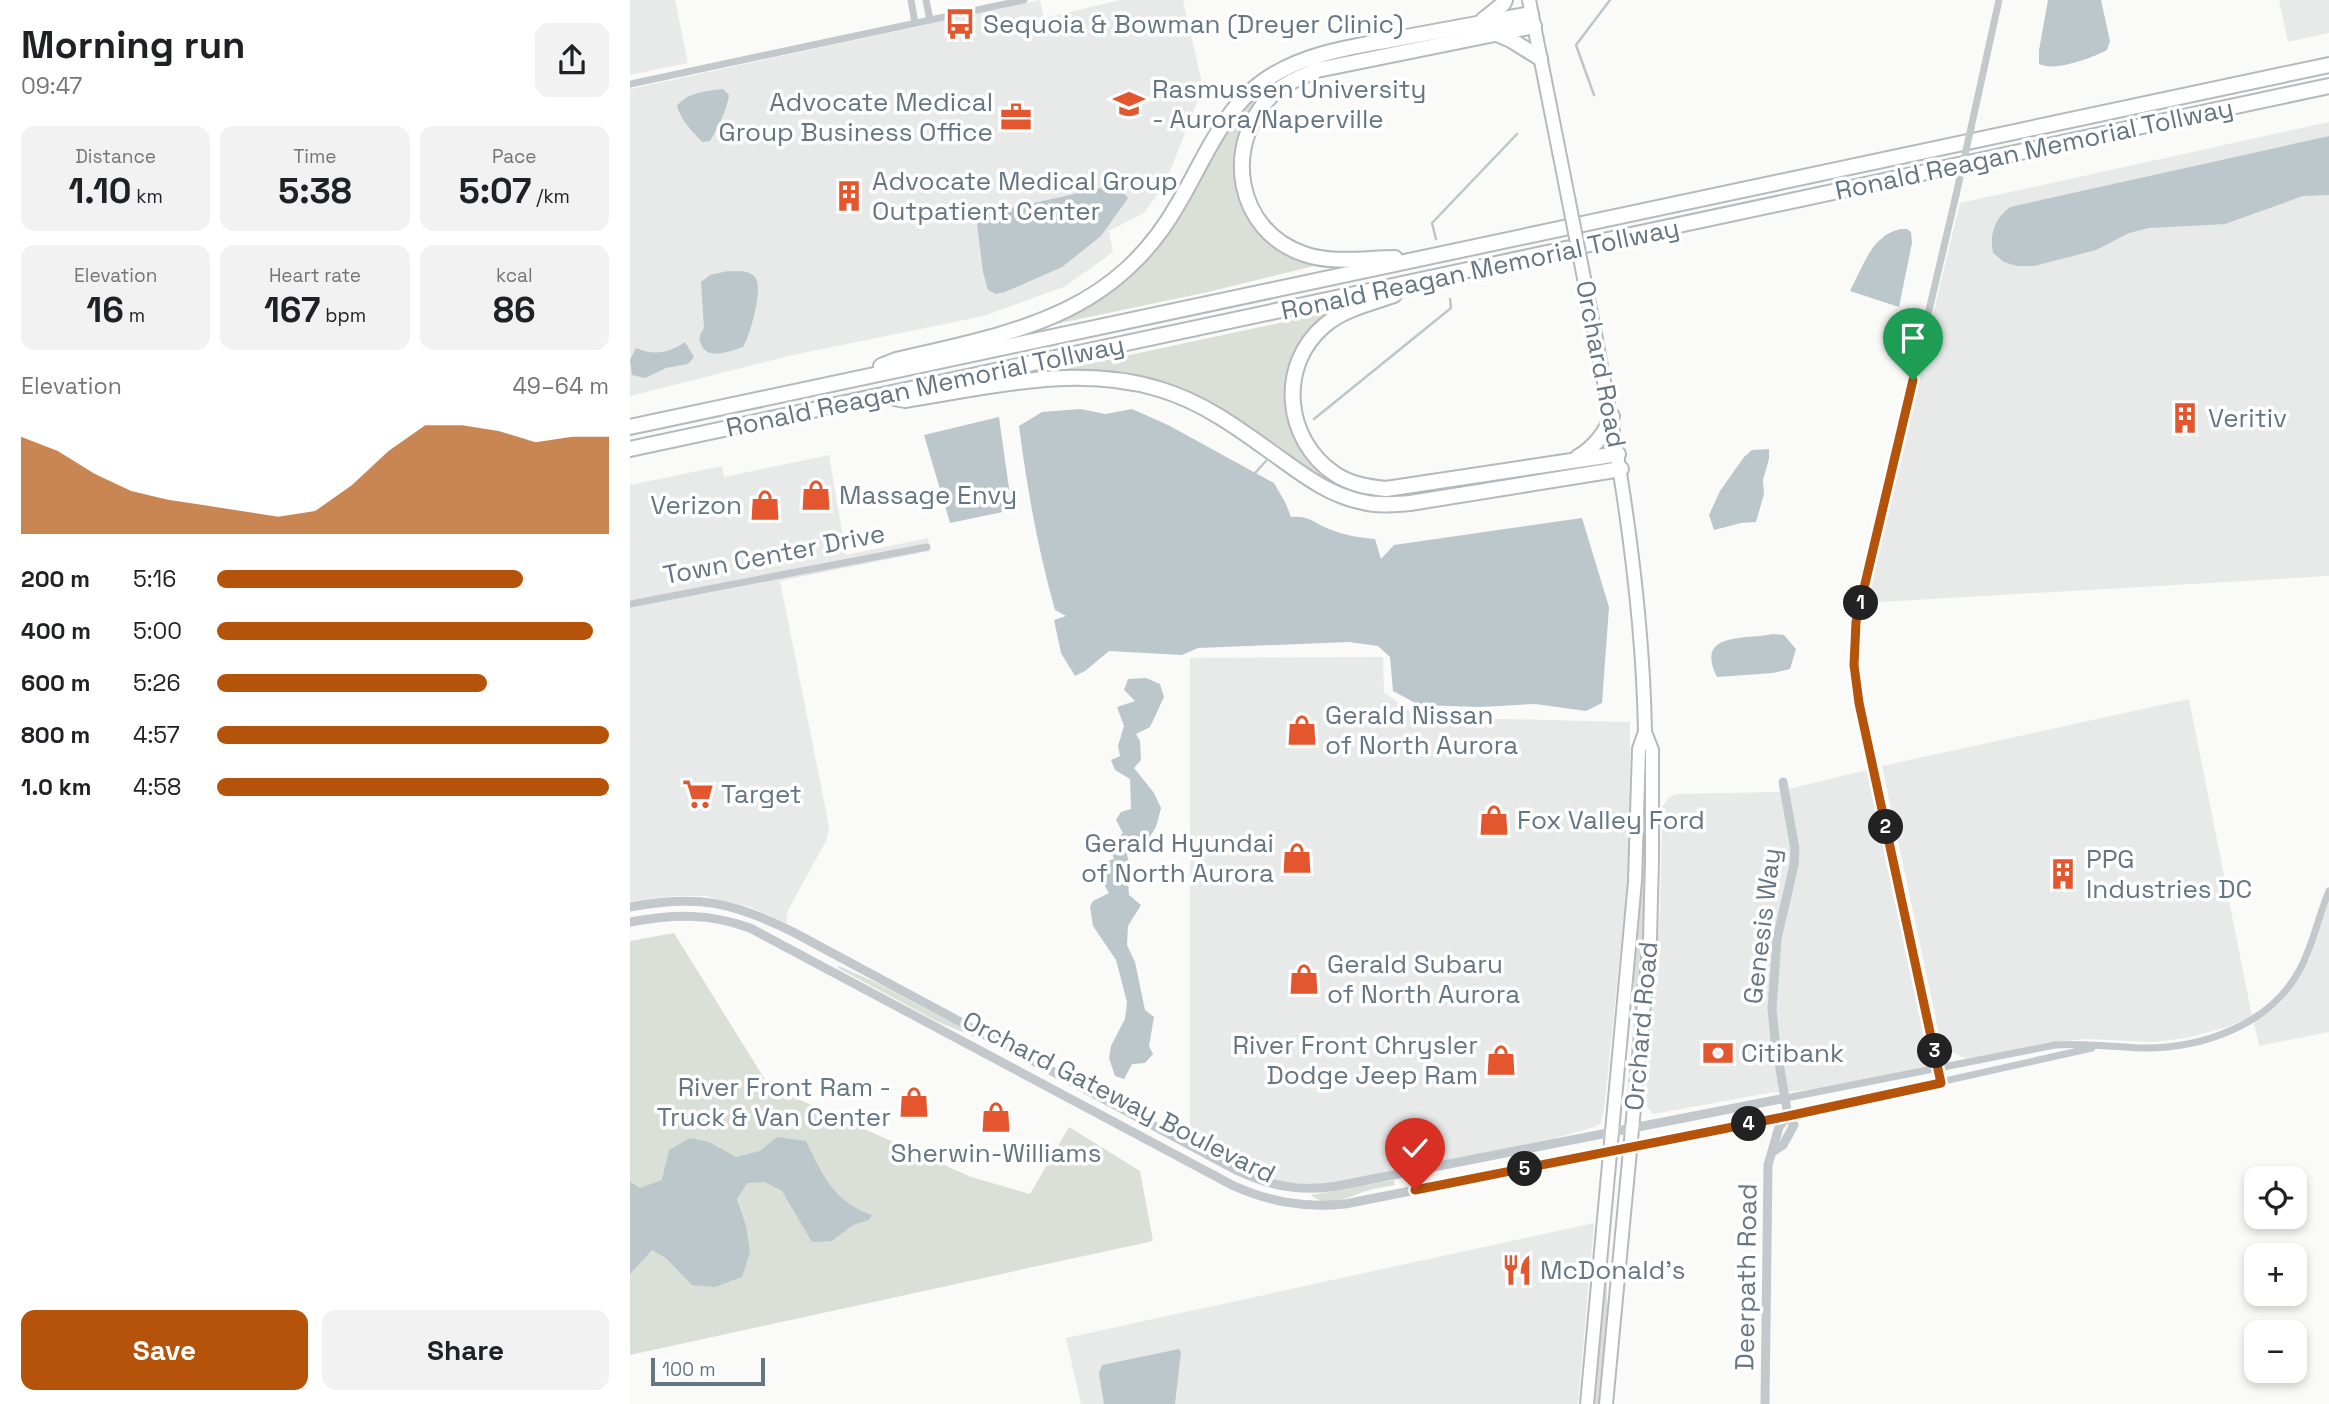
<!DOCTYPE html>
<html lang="en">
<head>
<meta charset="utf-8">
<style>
	:root { --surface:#fff; --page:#f2f2f2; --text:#202124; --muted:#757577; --accent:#b45309 }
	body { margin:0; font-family:"Space Grotesk",sans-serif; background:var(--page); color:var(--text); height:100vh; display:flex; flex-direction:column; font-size:26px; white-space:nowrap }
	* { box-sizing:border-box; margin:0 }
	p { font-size:23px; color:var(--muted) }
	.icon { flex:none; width:38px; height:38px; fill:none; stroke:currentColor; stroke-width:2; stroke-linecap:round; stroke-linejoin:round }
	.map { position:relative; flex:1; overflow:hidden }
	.details { display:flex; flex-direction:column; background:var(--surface); width:630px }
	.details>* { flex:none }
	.controls { position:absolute; left:1614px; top:1166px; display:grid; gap:14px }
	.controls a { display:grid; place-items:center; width:63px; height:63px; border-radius:14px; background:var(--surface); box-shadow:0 4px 10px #0003; font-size:35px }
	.scale { position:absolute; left:21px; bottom:18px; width:114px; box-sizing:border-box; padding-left:7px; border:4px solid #657683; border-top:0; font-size:19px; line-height:24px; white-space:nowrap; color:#657683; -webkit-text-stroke:5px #fff; paint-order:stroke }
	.pin { position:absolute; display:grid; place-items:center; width:60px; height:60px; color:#fff; margin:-72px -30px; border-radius:50% 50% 50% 0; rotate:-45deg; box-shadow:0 0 7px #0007 }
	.pin .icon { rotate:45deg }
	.km { position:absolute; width:35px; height:35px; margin:-18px; border-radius:50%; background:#222; color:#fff; font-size:19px; line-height:35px; text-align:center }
	.round { display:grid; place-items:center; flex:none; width:74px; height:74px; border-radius:14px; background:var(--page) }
	.head { display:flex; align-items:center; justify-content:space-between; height:119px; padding:0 21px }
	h1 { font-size:38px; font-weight:800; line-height:52px }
	.figures { display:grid; grid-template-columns:repeat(3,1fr); gap:10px; height:119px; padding:7px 21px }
	.figures div { display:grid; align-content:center; border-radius:14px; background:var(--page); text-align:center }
	.figures b { font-size:35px; font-weight:800 }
	.figures small { font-size:19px; font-weight:400 }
	.figures p { font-size:19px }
	.chart { height:196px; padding:14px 21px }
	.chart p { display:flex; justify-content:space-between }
	.chart svg { width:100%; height:126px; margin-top:7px; fill:var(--accent); opacity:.7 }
	.cta { display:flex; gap:14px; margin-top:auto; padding:14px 21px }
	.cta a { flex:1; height:80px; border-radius:14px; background:var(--accent); color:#fff; font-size:28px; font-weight:800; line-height:80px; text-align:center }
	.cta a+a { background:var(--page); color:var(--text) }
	ul { padding:0 21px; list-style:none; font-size:23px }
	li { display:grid; grid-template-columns:112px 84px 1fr; align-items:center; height:52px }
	li i { height:18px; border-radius:9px; background:var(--accent) }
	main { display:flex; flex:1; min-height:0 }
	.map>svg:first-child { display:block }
	.built { fill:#e8e9e9 }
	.green { fill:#dadfd7 }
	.water { fill:#bbc7cb }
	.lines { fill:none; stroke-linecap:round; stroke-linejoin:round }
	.stream { stroke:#bbc7cb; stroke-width:2.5 }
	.primary-casing { stroke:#b5babe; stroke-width:16 }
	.motorway-casing { stroke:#b4b9bd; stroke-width:18 }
	.minor { stroke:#c3c8cc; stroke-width:7 }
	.tertiary { stroke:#c3c8cc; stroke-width:9 }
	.primary { stroke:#fff; stroke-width:12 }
	.motorway { stroke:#fff; stroke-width:14 }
	.primary-bridge-casing { stroke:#b5babe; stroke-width:16; stroke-linecap:butt }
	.minor-bridge { stroke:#c3c8cc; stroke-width:7 }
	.primary-bridge { stroke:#fff; stroke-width:12 }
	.route-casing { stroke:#fff; stroke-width:14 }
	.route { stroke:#b45309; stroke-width:9 }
	.labels { text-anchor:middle; stroke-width:7; stroke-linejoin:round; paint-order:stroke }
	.poi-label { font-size:26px; fill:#657683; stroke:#fff; text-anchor:start }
	.street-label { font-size:26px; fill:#657683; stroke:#fff }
</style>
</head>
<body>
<main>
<section class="details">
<div class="head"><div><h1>Morning run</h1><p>09:47</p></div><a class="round"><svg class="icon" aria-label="share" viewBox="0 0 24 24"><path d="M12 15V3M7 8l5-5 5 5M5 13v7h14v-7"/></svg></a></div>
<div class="figures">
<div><p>Distance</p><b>1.10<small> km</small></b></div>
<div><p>Time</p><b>5:38</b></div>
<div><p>Pace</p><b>5:07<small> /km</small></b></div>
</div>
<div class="figures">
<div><p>Elevation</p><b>16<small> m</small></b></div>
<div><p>Heart rate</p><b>167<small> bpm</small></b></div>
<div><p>kcal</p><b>86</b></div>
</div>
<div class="chart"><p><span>Elevation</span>49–64 m</p>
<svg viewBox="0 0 160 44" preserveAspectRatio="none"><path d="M0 44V10L10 15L20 23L30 29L40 32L50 34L60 36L70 38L80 36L90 27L100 15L110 6L120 6L130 8L140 12L150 10L160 10V44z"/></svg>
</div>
<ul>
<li><b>200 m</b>5:16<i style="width:78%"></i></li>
<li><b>400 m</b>5:00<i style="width:96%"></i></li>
<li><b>600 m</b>5:26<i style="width:69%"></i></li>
<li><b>800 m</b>4:57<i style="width:100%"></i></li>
<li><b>1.0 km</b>4:58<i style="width:100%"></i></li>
</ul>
<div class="cta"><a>Save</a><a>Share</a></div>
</section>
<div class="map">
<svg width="1699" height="1404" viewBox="0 0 1699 1404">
	<rect width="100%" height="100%" fill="#fafaf8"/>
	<g class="built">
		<path d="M0 0H45L58 63 0 75Z"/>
		<path d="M410 0 414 18 491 0H553L573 87 535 184 514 213 479 231 483 252 436 286 354 316 163 355 0 396V89Z"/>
		<path d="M1649 0H1699V33L1658 42Z"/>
		<path d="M1699 122V576L1233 603 1330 203Z"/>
		<path d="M199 455 216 555 298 538 300 551 150 581 197 816 199 829 196 841 158 910 156 923 120 907 75 896H44L0 902V485L92 466 94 477Z"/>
		<path d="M753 657 754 692 788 717 1000 722V828L996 895 974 1111 971 1123 965 1127 915 1141 696 1184 652 1183 612 1169 560 1140V658Z"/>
		<path d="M1559 699 1622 1016 1598 1027 1555 1038 1524 1042 1455 1039 1416 1043 1340 1060 1312 1048 1252 766Z"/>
		<path d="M1241 769 1305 1068 1169 1091 1139 1093 1023 1114 1017 1107 1015 1075 1030 913 1032 807 1038 798 1046 794 1146 792Z"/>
		<path d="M1699 900V1032L1629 1046 1624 1022 1650 1003 1665 984 1679 959Z"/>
		<path d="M964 1223 948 1404H451L436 1338Z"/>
	</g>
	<g class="green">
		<path d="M654 76 655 78C619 107 599 130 608 178 610 186 610 198 615 204 634 225 663 245 685 264L684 266 578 292 416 326 474 296 512 264 528 245 555 207 602 121 620 101Z"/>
		<path d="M701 312 665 358C666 374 667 442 673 453 683 469 700 479 716 488L715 491 694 482 611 422 563 395 478 373 425 371Z"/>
		<path d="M1013 744H1017L1015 940 1007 1024H1004V952L1014 807Z"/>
		<path d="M44 933 139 1086 341 1177 400 1194 439 1127 510 1171 523 1241 0 1355V941Z"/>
		<path d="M209 966 247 983 346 1035 345 1037 308 1022 208 968Z"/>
		<path d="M764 1180 765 1185C755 1187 745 1188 736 1191 719 1197 696 1209 681 1195Z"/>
		<path d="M975 1260H977V1339L971 1404H961Z"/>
	</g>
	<g class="water">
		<path d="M1418 0H1471L1480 41 1477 50C1462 58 1425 72 1409 64V50Z"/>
		<path d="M93 89 99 95C97 109 88 128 80 141L72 142C63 132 50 119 47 106 57 92 78 91 93 89Z"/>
		<path d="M1699 136V195L1673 196 1595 224 1519 228 1499 233 1466 250 1404 266H1387L1374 262 1363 253C1359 235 1365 218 1380 207Z"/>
		<path d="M471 188C483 190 491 188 498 198L471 236 432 267 375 292 366 294 358 290 353 272 346 216Z"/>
		<path d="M1270 229H1277L1281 232 1282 243 1269 307 1220 291C1233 267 1241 236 1270 229Z"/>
		<path d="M98 271C108 272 118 269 125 277 134 287 120 336 113 347 101 351 77 361 71 344 68 338 70 334 74 328L71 282 80 275Z"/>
		<path d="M55 342 64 357 58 364 36 368 15 378 2 375 0 360 6 348C24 356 39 353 55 342Z"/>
		<path d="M450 409 476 414 502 409 538 425 644 483 656 504 661 517C679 515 684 523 699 529 714 535 730 538 745 539L751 559 764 545 952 518 979 607 972 703 956 711 905 704 850 707 789 705 763 691 760 657 748 646 719 642 568 648 552 655 479 651 455 671 445 676 431 653 424 620 436 616 425 610C408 550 397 488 389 426L412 412Z"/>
		<path d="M369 417 382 510 320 523 294 435Z"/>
		<path d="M1139 449V459L1133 480 1134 494 1126 522 1111 523 1084 530 1079 515 1090 491 1114 457 1122 450Z"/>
		<path d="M1143 634 1154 635 1166 649 1160 669 1143 673 1087 677C1064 631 1116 640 1143 634Z"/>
		<path d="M516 678 530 684 534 697 520 727 506 734 510 741 511 760 504 768 524 793 531 808 526 827 519 838 504 836 505 842 513 847V855L497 853C497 862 505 870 508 880L498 882 499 895 511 905 498 926 497 945 505 962 515 1010 524 1017 519 1046 523 1054 515 1063 502 1064 494 1079 485 1076 479 1058 481 1046 495 1019 497 1002 486 960 463 926 460 907 463 901 479 893 467 872 475 862 484 859 479 845 493 833 486 820 491 812 501 809 500 779 485 770 481 760 490 756 488 746 494 726 487 707 505 701 494 690 498 679Z"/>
		<path d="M147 1137 176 1141C193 1176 203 1201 242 1215L239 1220 223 1225 202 1241 182 1242 152 1191 135 1182 117 1183 107 1199 116 1226 120 1252 112 1277 85 1287 62 1285 36 1258 22 1250 0 1274V1182L10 1188 32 1180 39 1150 60 1138 79 1142 106 1157 130 1151Z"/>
		<path d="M549 1349 551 1352 545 1404H474L469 1373 472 1365Z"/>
	</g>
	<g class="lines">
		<g class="stream">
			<path d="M964 95 946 45 980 0"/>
			<path d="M806 239 802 223 887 134"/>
			<path d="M684 419 821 308 820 299"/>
			<path d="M625 473 636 461"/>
		</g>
		<defs>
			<g id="primary">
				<path d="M899 0 938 197"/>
				<path d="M949 253C981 413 1012 569 1015 732L1022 750V859L1020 939 976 1404"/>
				<path d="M957 1404 1005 881 1009 749 1015 732"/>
			</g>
			<g id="motorway">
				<path d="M853 20 873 4 875 0"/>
				<path d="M867 34 881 40 910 58"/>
				<path d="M765 258C736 258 702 264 674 254 606 231 592 146 641 96 653 84 671 77 687 70L904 26"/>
				<path d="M764 295C741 303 714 309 695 325 647 365 654 440 705 474 720 484 737 487 756 489L988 454"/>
				<path d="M251 366 266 360C382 333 484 317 548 204 574 161 592 109 635 80 673 54 717 48 760 40 807 31 854 23 901 14"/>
				<path d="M264 398 275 400C359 387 446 364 529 389 573 402 608 428 644 454 672 474 698 495 733 502 748 506 765 504 780 503L991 469"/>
				<path d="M0 427 1699 65"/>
				<path d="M0 449 1699 86"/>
				<path d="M948 457C965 447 975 434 982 416"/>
			</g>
		</defs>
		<use href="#primary" class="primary-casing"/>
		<use href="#motorway" class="motorway-casing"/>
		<g class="minor">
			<path d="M281 0 285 23"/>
			<path d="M296 0 300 20"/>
			<path d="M0 84 394 0"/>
			<path d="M1346 105 1369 0"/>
			<path d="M0 604 297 547"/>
			<path d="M1311 1083 1229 703 1224 665 1226 622 1326 195"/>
			<path d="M1156 1098 1425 1045C1454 1043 1482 1047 1511 1048 1570 1049 1639 1026 1669 971 1683 946 1688 917 1699 891"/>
			<path d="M1158 1116 1462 1048"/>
		</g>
		<g class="tertiary">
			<path d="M0 907C67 894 103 902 163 932L608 1171C641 1186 670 1192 707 1186L1156 1098"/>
			<path d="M0 922C43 914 79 913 120 928L602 1185C639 1202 674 1208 715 1204L1158 1116"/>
			<path d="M1144 1151 1153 1145 1164 1125 1158 1116 1145 1039 1142 1009 1147 939 1164 865 1165 849 1153 782"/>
			<path d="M1135 1404 1138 1165 1149 1127 1158 1116"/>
		</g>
		<use href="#primary" class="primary"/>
		<use href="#motorway" class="motorway"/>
		<defs>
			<path id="primary-bridge" d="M938 197 949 253"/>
		</defs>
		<use href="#primary-bridge" class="primary-bridge-casing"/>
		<path class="minor-bridge" d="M1326 195 1346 105"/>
		<use href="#primary-bridge" class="primary-bridge"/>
	</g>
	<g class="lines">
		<defs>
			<path id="route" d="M785 1190 1158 1116 1311 1083 1229 703 1224 665 1226 622 1283 380"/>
		</defs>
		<use href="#route" class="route-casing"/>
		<use href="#route" class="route"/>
	</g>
	<defs>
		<symbol id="bus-bare" viewBox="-9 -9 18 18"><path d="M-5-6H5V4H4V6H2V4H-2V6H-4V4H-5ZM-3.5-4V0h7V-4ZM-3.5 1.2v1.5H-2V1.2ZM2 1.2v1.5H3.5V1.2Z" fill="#e4572e" stroke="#fff" stroke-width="2.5" paint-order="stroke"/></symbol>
		<symbol id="university-bare" viewBox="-9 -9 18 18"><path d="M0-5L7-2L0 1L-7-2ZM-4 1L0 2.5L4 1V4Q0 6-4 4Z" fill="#e4572e" stroke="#fff" stroke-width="2.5" paint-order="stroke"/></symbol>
		<symbol id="office-bare" viewBox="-9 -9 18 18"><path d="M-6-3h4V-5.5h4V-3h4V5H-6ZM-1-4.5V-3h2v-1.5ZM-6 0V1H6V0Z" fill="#e4572e" stroke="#fff" stroke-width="2.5" paint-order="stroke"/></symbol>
		<symbol id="building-bare" viewBox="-9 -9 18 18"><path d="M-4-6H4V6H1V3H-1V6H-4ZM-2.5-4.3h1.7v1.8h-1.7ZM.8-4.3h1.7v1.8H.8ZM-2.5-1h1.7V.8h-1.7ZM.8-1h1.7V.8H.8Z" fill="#e4572e" stroke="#fff" stroke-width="2.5" paint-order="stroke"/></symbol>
		<symbol id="shop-bare" viewBox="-9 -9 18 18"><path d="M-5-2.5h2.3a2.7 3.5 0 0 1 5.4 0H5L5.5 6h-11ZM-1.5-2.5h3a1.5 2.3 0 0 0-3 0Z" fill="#e4572e" stroke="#fff" stroke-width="2.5" paint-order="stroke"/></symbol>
		<symbol id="supermarket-bare" viewBox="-9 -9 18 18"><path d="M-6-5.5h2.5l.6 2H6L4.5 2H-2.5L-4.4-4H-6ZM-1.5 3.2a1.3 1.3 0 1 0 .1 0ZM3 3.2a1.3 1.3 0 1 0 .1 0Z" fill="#e4572e" stroke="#fff" stroke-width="2.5" paint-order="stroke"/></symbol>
		<symbol id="bank-bare" viewBox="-9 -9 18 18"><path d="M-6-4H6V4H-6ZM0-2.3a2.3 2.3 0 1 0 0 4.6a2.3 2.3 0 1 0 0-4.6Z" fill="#e4572e" stroke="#fff" stroke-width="2.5" paint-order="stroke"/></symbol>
		<symbol id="restaurant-bare" viewBox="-9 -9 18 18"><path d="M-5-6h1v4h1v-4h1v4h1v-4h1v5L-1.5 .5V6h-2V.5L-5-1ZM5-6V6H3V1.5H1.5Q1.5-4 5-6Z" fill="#e4572e" stroke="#fff" stroke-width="2.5" paint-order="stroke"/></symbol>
	</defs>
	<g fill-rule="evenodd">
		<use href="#bus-bare" x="308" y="2" width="44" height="44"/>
		<use href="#university-bare" x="477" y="82" width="44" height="44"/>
		<use href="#office-bare" x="364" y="95" width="44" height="44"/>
		<use href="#building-bare" x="197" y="174" width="44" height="44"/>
		<use href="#building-bare" x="1533" y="396" width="44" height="44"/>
		<use href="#shop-bare" x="164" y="473" width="44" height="44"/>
		<use href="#shop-bare" x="113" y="483" width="44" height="44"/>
		<use href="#shop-bare" x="650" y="708" width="44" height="44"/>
		<use href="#supermarket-bare" x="46" y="772" width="44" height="44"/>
		<use href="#shop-bare" x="842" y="798" width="44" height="44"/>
		<use href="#shop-bare" x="645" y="836" width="44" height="44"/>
		<use href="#building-bare" x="1411" y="852" width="44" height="44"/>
		<use href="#shop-bare" x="652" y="957" width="44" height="44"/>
		<use href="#bank-bare" x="1066" y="1031" width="44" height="44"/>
		<use href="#shop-bare" x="849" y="1038" width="44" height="44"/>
		<use href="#shop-bare" x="262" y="1080" width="44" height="44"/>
		<use href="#shop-bare" x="344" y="1095" width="44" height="44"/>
		<use href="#restaurant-bare" x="865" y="1248" width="44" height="44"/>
	</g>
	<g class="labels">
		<g class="poi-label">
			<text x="353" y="33">Sequoia &amp; Bowman (Dreyer Clinic)</text>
			<text x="522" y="98">Rasmussen University<tspan x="522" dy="30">- Aurora/Naperville</tspan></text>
			<text x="363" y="111" text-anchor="end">Advocate Medical<tspan x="363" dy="30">Group Business Office</tspan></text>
			<text x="242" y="190">Advocate Medical Group<tspan x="242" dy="30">Outpatient Center</tspan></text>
			<text x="1578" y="427">Veritiv</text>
			<text x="209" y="504">Massage Envy</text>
			<text x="112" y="514" text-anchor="end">Verizon</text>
			<text x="695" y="724">Gerald Nissan<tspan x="695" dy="30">of North Aurora</tspan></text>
			<text x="91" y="803">Target</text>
			<text x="887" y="829">Fox Valley Ford</text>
			<text x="644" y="852" text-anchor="end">Gerald Hyundai<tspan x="644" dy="30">of North Aurora</tspan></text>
			<text x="1456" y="868">PPG<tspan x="1456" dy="30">Industries DC</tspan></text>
			<text x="697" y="973">Gerald Subaru<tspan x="697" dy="30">of North Aurora</tspan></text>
			<text x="848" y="1054" text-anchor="end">River Front Chrysler<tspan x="848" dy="30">Dodge Jeep Ram</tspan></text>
			<text x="1111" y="1062">Citibank</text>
			<text x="261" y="1096" text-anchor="end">River Front Ram -<tspan x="261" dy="30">Truck &amp; Van Center</tspan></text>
			<text x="366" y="1162" text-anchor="middle">Sherwin-Williams</text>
			<text x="910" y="1279">McDonald's</text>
		</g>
		<g class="street-label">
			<text transform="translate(1404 149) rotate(-12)" y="9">Ronald Reagan Memorial Tollway</text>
			<text transform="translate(850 269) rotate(-12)" y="9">Ronald Reagan Memorial Tollway</text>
			<text transform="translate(971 364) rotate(79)" y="9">Orchard Road</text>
			<text transform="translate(295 386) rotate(-12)" y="9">Ronald Reagan Memorial Tollway</text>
			<text transform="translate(144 554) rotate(-11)" y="9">Town Center Drive</text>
			<text transform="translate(1132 926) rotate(-83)" y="9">Genesis Way</text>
			<text transform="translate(1011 1026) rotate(-85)" y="9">Orchard Road</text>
			<text transform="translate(489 1097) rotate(27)" y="9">Orchard Gateway Boulevard</text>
			<text transform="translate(1116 1277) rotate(-89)" y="9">Deerpath Road</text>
		</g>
	</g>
</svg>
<div class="controls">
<a><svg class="icon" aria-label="locate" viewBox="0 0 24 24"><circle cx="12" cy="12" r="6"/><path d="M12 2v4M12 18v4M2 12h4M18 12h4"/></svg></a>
<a>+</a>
<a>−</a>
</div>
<div class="scale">100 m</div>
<div class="pin" style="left:1283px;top:380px;background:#1e9e55"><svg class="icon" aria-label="arrive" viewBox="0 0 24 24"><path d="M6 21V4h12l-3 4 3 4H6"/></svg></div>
<div class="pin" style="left:785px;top:1190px;background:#d93025"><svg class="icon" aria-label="check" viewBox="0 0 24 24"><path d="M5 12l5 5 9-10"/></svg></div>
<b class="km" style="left:1231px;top:603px">1</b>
<b class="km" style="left:1256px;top:827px">2</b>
<b class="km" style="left:1305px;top:1051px">3</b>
<b class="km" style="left:1119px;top:1124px">4</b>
<b class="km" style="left:895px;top:1169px">5</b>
</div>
</main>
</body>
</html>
